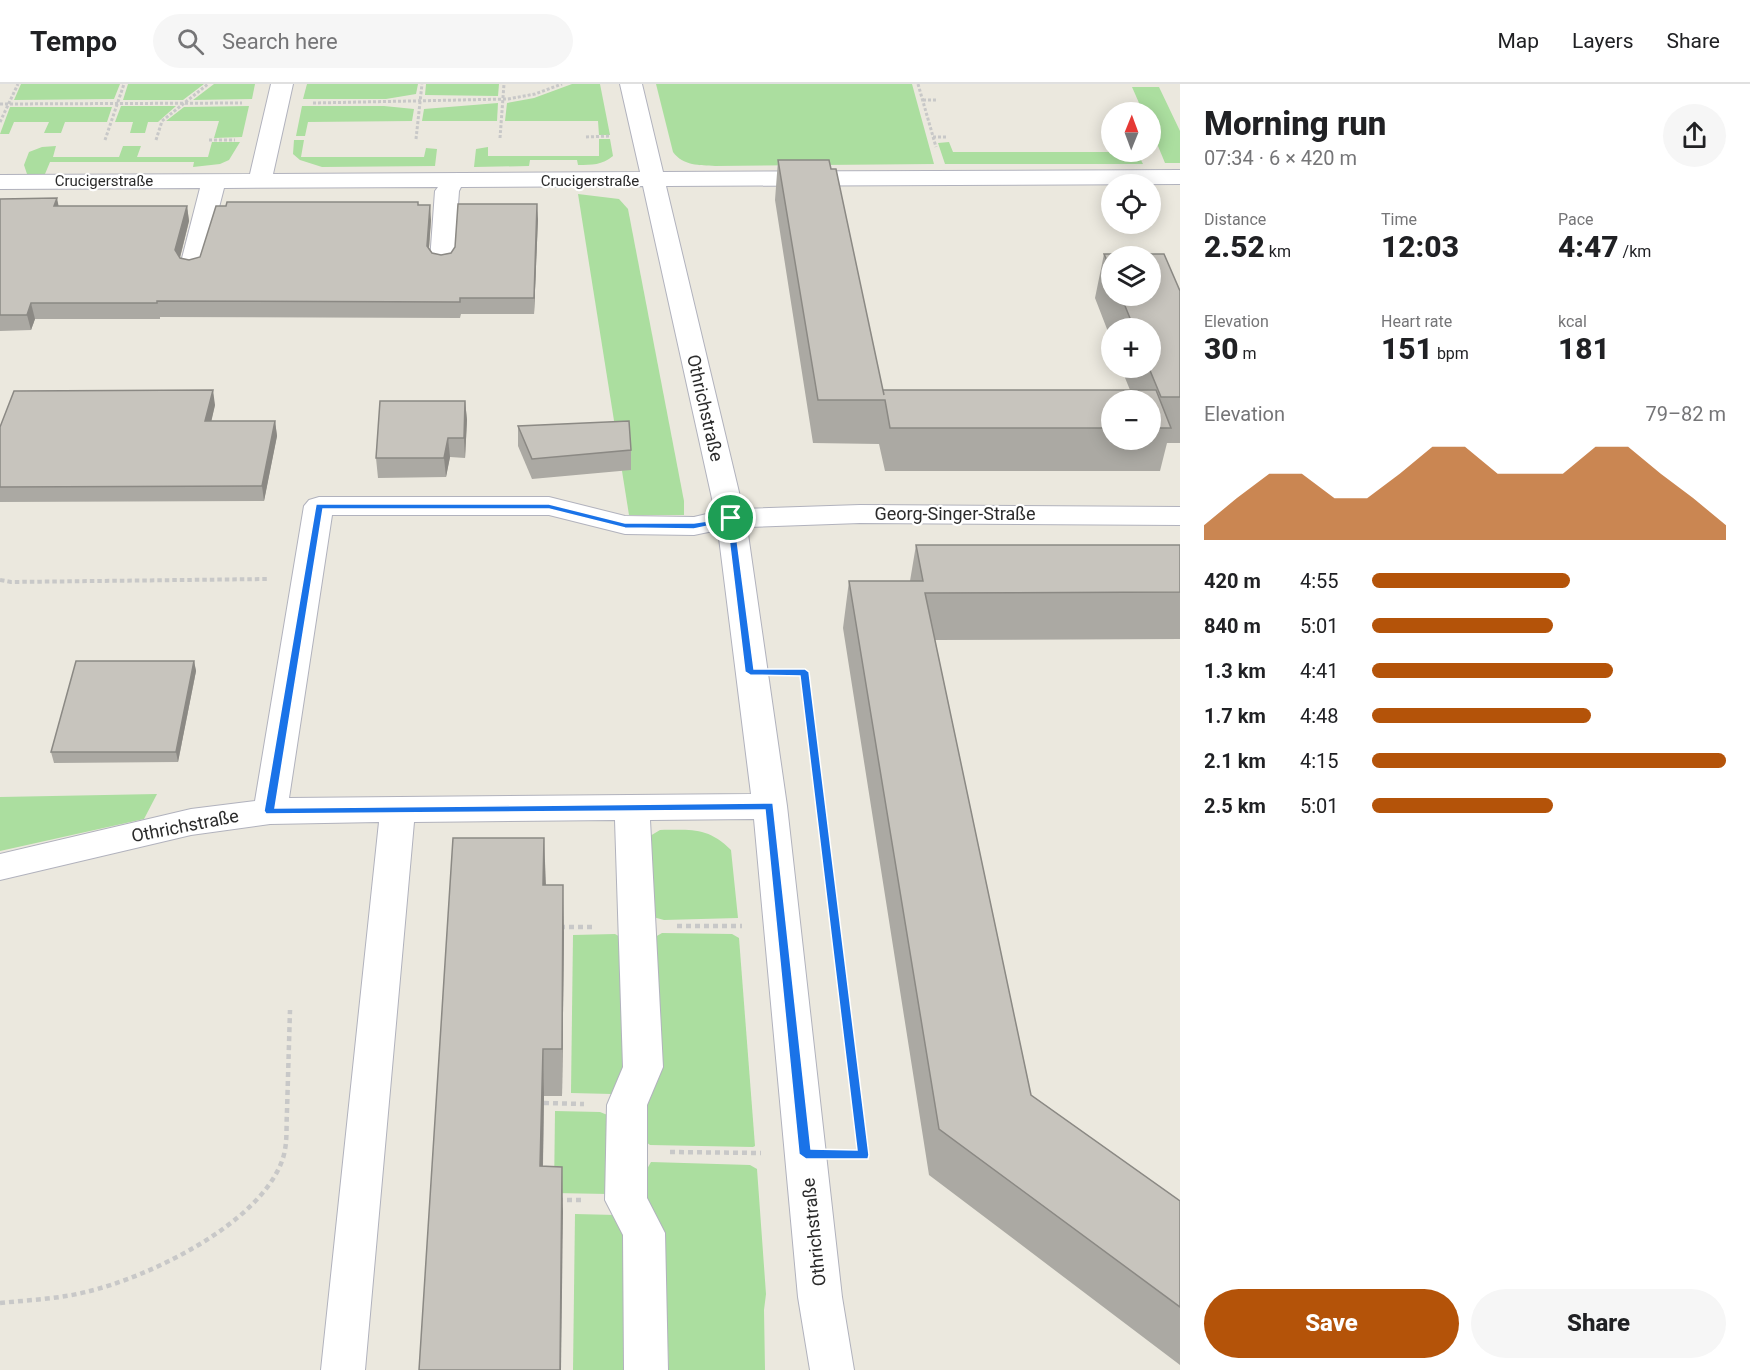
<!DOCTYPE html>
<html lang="en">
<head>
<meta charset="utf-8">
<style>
	:root { --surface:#fff; --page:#f6f6f6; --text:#202124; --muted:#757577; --line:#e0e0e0; --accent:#b45309 }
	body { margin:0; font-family:Roboto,sans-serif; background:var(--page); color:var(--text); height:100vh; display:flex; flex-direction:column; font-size:22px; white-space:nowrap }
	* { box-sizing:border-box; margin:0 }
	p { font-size:20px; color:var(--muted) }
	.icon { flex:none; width:33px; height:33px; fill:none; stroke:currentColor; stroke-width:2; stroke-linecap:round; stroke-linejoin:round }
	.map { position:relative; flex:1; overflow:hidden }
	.side { display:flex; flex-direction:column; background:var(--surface); width:570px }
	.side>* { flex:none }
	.needle { width:39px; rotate:1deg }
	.tools { position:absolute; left:1101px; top:18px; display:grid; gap:12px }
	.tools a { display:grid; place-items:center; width:60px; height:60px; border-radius:50%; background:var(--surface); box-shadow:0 3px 15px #0003; font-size:30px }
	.pin { position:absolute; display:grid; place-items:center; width:51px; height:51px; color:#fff; margin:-26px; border:3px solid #fff; border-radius:50%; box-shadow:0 2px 6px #0007 }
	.round { display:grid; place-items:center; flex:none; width:63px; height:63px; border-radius:32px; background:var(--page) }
	.overview { display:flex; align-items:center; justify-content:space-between; height:102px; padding:0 24px }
	h1 { font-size:33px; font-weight:800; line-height:45px }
	.metrics { display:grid; grid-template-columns:repeat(3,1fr); gap:9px; height:102px; padding:6px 24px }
	.metrics div { display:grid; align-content:center }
	.metrics b { font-size:30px; font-weight:800 }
	.metrics small { font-size:16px; font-weight:400 }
	.metrics p { font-size:16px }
	.chart { height:168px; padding:12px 24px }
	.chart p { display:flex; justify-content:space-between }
	.chart svg { width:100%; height:108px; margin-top:6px; fill:var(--accent); opacity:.7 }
	.action { display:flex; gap:12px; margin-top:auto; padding:12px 24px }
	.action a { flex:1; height:69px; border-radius:36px; background:var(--accent); color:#fff; font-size:24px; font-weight:800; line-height:69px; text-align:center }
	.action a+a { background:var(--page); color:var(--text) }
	ul { padding:0 24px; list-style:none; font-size:20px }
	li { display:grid; grid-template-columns:96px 72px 1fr; align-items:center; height:45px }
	li i { height:15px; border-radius:8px; background:var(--accent) }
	header { display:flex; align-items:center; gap:36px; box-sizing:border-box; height:84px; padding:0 30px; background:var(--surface); border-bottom:2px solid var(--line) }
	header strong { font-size:28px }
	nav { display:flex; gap:33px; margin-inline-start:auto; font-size:21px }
	.search { width:420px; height:54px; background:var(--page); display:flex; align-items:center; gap:15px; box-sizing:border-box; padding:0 21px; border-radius:33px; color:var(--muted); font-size:22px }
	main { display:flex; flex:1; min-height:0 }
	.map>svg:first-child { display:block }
	.green { fill:#abde9f }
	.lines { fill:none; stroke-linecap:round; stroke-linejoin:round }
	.minor-casing { stroke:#b1b2bd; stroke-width:2 }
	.path-far2 { stroke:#c8c8c8; stroke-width:3; stroke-dasharray:3 2; stroke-linecap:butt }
	.path-far1 { stroke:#c8c8c8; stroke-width:4; stroke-dasharray:4.5 3; stroke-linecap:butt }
	.path { stroke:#c8c8c8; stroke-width:4.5; stroke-dasharray:5 4; stroke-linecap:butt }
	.minor { fill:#fff; fill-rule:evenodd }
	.wall { fill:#aba9a3; fill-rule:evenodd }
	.shaded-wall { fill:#8b8984 }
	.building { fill:#c7c4bd; stroke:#8b8984; stroke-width:1.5 }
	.route { fill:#1a73e8; stroke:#fff; stroke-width:1.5; fill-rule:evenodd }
	.labels { text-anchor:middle; stroke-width:4.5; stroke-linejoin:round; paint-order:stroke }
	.far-street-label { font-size:15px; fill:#2b2b2b; stroke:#fff }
	.street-label { font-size:18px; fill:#2b2b2b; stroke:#fff }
</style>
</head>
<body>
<header>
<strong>Tempo</strong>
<div class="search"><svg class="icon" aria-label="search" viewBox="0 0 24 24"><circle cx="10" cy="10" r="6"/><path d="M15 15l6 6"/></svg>Search here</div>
<nav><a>Map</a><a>Layers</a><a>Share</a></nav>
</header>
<main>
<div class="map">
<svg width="1180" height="1286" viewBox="0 0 1180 1286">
	<rect width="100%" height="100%" fill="#ebe8de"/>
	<g class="green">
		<path d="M21 0H120L114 15 14 16Z"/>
		<path d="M128 0H204L183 16H123Z"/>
		<path d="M214 0H255L252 15 193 16Z"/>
		<path d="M307 0H418L416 10 386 15H303Z"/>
		<path d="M426 0H499L498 12 425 11Z"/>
		<path d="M572 0H600L610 51H599L598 37H505L507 19 534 14Z"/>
		<path d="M656 0H912L934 80 715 82C700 81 683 82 673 68Z"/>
		<path d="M1132 3H1159L1180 47V79H1165L1151 45 1150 28H1143Z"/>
		<path d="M498 19 497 37H422L424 25Z"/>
		<path d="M121 22H176L158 38H148L145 49H130L133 38H115Z"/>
		<path d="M249 22 242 53 214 54 219 37H166L184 23Z"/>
		<path d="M302 22H384L414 25 412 37 308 38 305 52H296Z"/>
		<path d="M10 23H112L107 38H65L61 49H44L49 38H14L9 50H0Z"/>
		<path d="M599 55H610L613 72C602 81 592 81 578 81L577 76H530L529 82 474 83 476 65 488 63V72H599Z"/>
		<path d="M294 56H304L301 73H424L426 64 437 65 435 82 322 83 300 76 293 70Z"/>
		<path d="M212 58H240L229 76 220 80 193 83 194 78H50L45 90H27L24 81 29 68 42 63 56 62 53 73H119L123 62H141L137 73H208Z"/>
		<path d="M949 58 953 68H1137L1143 80H945L938 59Z"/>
		<path d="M578 110 619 115 628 125 684 417V431H629Z"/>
		<path d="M157 710 144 735 0 767V713Z"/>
		<path d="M660 746C691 746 708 743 731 766L738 834 664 836 653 833 650 752Z"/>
		<path d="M662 849 732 850 739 854 755 1062 753 1063 650 1061 646 1058 645 1019 655 853Z"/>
		<path d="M615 850 622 854 627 978 612 1010 571 1009 573 851Z"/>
		<path d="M555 1027 600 1028 610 1032 608 1110 554 1109Z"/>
		<path d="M651 1078 750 1081 757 1085 766 1210 764 1226 765 1286H669L664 1163 647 1112V1085Z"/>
		<path d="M575 1130 616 1131 627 1150 632 1286H573Z"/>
	</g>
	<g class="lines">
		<defs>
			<path id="minor" d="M271 0H293L273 90 640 88 620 0H642L663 88 1180 86V100L666 102 743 425 860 421 1180 423V441L860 439 747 443 787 722 842 1213 854 1286H810L798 1213 754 735 650 736 663 983 647 1021V1114L665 1149 668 1286H624L623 1151 605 1116 607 1021 623 983 615 736 414 738 365 1286H321L379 738 270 740 191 751 0 796V770L191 725 255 717 304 422 309 416 319 413H549L625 432 694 433 715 428 643 102 461 103 459 107 454 177 451 182 442 184 433 182 430 177 435 107 438 103 224 104 204 182 201 187 192 189 183 187 180 182 200 104 0 105V91L250 90ZM332 431H549L625 450 694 451 718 446 751 710 289 714Z"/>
		</defs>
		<use href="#minor" class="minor-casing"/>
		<g class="path-far2">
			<path d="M918 0 936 63"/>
			<path d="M923 16H936"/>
			<path d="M313 19 508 15 535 10 562 0"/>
			<path d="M0 20 242 19"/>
			<path d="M0 38 18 0"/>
			<path d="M586 53 609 52"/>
			<path d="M933 53H948"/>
			<path d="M500 54 504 0"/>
			<path d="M416 55 422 0"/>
			<path d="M105 56 124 0"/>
			<path d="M156 56 162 37 208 0"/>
			<path d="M209 56H235"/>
		</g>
		<g class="path-far1">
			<path d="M0 496 11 498 268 495"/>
			<path d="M790 588 805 589 825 751"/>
		</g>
		<g class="path">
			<path d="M824 750 863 1071H850"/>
			<path d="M677 842H742"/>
			<path d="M560 843H595"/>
			<path d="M544 1019 584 1020"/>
			<path d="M670 1068 761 1069"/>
			<path d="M558 1116H584"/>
			<path d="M0 1219C29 1216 58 1215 86 1208 149 1193 258 1141 282 1077 288 1061 286 1043 287 1027 288 993 289 960 290 926"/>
		</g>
		<use href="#minor" class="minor"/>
	</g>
	<g class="wall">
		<path d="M778 76H829L831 85H836L883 307 1130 306 1121 284H1150V244H1112V258L1095 214 1104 170H1164L1180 207V359H1167L1160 387H885L879 360 813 359 775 116ZM1112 172H1150V212H1112ZM1112 316H1150V356H1112Z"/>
		<path d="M0 115 59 122H187L189 137 180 174 189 176 419 121 431 136 429 164 432 169 441 171 451 169 538 135 534 230H461L460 234 160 233V235H35L31 246 0 247Z"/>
		<path d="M465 317 467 336 465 374 450 373 446 393 378 394 376 374Z"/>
		<path d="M215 321 211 337H275L277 352 264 417 0 418V343Z"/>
		<path d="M518 342 631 366V386L532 395 518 362Z"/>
		<path d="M916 461H1180V555L935 556 1031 1011 1180 1117V1281L929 1091 843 544 849 497H910Z"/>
		<path d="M194 577 196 587 178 678 54 679 51 668Z"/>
		<path d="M544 754 545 801 564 849 562 1012H544L543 1082 563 1128 419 1286Z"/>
	</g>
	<g class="shaded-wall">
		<path d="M57 114 60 129 54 122Z"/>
		<path d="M537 120 538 135 534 230V214Z"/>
		<path d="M430 121 431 136 428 177 427 162Z"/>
		<path d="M187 122 189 137 178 181 175 166Z"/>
		<path d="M31 219 35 235 31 246 27 231Z"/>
		<path d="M213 306 215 321 208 352 205 337Z"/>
		<path d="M465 317 467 336 465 374 464 354Z"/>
		<path d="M275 337 277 352 264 417 262 402Z"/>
		<path d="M448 354 450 373 446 393 444 374Z"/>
		<path d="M194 577 196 587 178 678 176 668Z"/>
		<path d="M544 754 546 802 543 801Z"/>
		<path d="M563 801 564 849 562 1012V965Z"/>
		<path d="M543 965 544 1012 542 1128 540 1082Z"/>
		<path d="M562 1083 563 1128 561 1286H560Z"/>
	</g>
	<g class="building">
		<path d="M778 76H829L831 85H836L884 311 883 306H1156L1171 344H1150V316H1112V344H890L885 316H818Z"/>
		<path d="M57 114 54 122H187L175 166 180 174 189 176 200 173 216 122H226L227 118H418V121H430L427 162 432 169 441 171 451 169 455 163 458 120H537L534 214H460V218L157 217V219H31L27 231H0V115Z"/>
		<path d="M1104 170H1164L1180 207V313H1161L1149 284H1150V244H1134L1121 212H1150V172H1112V188Z"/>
		<path d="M213 306 205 337H275L262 402 0 403V343L14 307Z"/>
		<path d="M380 317H465L464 354H448L444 374H376Z"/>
		<path d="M629 337 631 366 532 375 518 342Z"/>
		<path d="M916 461H1180V508L925 509 1031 1011 1180 1117V1223L939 1045 849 497H923Z"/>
		<path d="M76 577H194L176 668H51Z"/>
		<path d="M453 754H544L543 801H563L562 965H543L540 1082 562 1083 560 1286H419Z"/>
	</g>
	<path class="route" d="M316 420H549L625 439H694L734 433 754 585H805L809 588 869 1071 868 1075H806L799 1070 765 726 266 730 264 727ZM323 425H549L625 444 694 445 727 438 745 588 750 591 800 592 857 1066 811 1065 773 719 275 724Z"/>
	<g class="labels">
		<g class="far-street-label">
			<text x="104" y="102">Crucigerstraße</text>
			<text x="590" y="102">Crucigerstraße</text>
		</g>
		<g class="street-label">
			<text transform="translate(705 324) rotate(77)" y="6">Othrichstraße</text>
			<text x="955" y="436">Georg-Singer-Straße</text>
			<text transform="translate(185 742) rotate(-11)" y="6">Othrichstraße</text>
			<text transform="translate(814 1148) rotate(-96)" y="6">Othrichstraße</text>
		</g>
	</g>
</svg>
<div class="tools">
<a><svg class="needle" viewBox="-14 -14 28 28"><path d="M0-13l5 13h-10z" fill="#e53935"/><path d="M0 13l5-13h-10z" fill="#757577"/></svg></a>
<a><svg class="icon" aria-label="locate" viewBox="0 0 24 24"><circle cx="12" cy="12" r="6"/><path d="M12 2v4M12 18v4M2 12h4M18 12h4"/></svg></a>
<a><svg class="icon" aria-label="layers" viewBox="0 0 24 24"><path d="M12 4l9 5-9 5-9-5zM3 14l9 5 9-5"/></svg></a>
<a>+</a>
<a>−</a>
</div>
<div class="pin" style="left:731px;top:434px;background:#1e9e55"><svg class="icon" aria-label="arrive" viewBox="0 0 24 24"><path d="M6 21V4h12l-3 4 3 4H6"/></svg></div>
</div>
<section class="side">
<div class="overview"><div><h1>Morning run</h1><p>07:34 · 6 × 420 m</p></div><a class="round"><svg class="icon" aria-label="share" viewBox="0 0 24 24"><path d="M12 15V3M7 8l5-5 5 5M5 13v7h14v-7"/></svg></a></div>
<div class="metrics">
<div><p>Distance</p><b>2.52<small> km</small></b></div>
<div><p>Time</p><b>12:03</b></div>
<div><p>Pace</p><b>4:47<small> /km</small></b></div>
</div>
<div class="metrics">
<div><p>Elevation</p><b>30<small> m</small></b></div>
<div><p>Heart rate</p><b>151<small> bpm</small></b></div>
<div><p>kcal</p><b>181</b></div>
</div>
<div class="chart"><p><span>Elevation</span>79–82 m</p>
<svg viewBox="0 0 160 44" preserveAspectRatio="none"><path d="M0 44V38L10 27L20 17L30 17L40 27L50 27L60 17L70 6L80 6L90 17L100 17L110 17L120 6L130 6L140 17L150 27L160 38V44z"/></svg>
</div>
<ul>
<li><b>420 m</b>4:55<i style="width:56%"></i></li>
<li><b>840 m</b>5:01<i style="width:51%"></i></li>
<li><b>1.3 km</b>4:41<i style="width:68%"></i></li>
<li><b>1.7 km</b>4:48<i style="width:62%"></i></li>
<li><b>2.1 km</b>4:15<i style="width:100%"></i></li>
<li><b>2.5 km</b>5:01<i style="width:51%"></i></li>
</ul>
<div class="action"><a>Save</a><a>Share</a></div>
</section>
</main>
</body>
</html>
